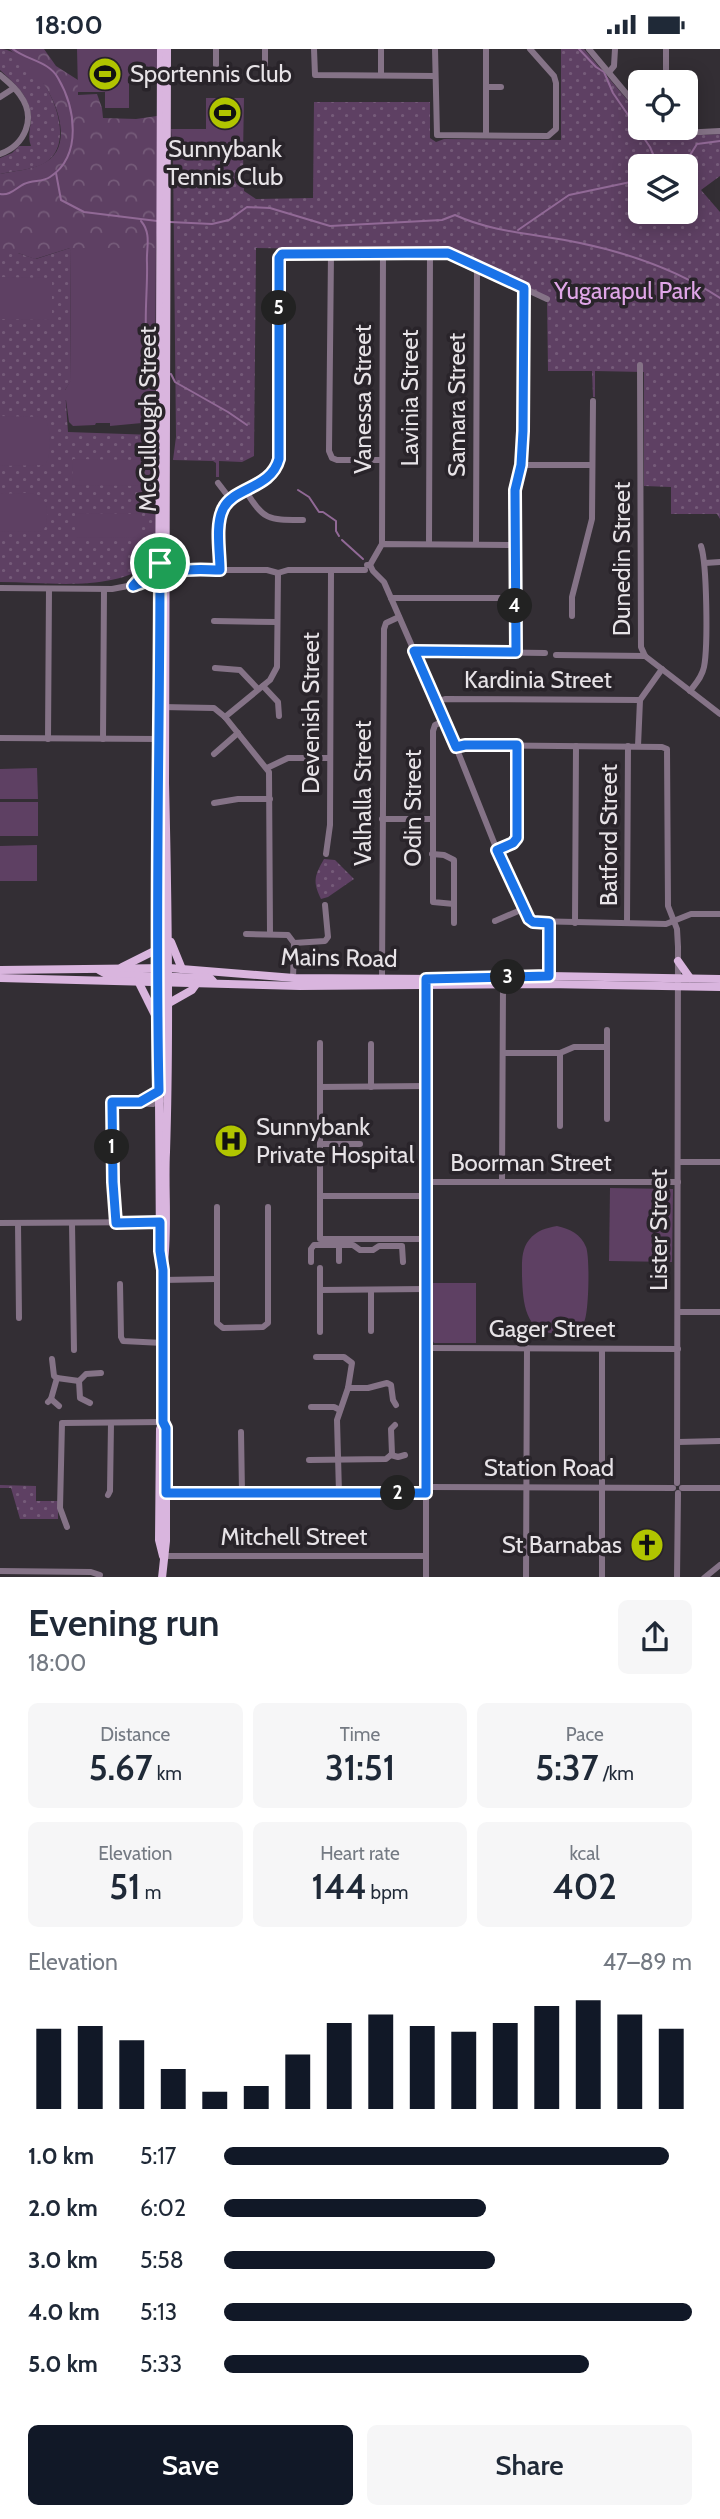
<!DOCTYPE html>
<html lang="en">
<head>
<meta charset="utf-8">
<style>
	:root { --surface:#fff; --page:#f6f6f7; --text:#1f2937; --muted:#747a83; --accent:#111827 }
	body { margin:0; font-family:Cabin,sans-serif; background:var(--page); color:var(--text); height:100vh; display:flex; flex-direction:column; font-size:26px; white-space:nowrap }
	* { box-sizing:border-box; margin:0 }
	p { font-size:23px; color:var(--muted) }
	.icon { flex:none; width:38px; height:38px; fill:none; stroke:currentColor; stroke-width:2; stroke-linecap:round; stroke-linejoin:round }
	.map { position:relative; height:1528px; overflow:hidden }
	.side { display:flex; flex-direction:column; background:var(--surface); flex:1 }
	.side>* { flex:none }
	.buttons { position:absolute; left:628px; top:21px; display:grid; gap:14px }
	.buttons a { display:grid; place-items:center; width:70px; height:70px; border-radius:10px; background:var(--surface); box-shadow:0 4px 18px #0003; font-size:35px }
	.pin { position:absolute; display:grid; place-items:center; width:60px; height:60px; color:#fff; margin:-30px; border:4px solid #fff; border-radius:50%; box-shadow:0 2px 7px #0007 }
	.km { position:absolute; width:35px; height:35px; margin:-18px; border-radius:50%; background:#222; color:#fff; font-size:19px; line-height:35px; text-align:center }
	.round { display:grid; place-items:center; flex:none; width:74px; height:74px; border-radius:10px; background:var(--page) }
	.summary { display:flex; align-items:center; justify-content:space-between; height:119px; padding:0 28px }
	h1 { font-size:38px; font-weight:600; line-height:52px }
	.figures { display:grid; grid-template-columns:repeat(3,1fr); gap:10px; height:119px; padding:7px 28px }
	.figures div { display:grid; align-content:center; border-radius:10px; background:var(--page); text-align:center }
	.figures b { font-size:35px; font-weight:600 }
	.figures small { font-size:19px; font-weight:400 }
	.figures p { font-size:19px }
	.chart { height:196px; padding:14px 28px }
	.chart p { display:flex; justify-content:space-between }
	.chart svg { width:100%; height:126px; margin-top:7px; stroke:var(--accent); stroke-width:6 }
	.button { display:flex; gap:14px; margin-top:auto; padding:14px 28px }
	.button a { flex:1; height:80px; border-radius:10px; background:var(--accent); color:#fff; font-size:28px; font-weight:600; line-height:80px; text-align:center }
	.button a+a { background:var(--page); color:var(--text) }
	ul { padding:0 28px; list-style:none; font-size:23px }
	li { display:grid; grid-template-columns:112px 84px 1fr; align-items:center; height:52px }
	li i { height:18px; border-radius:9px; background:var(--accent) }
	.status { display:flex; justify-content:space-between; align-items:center; height:49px; padding:0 35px; background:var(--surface); direction:ltr }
	.status svg { height:19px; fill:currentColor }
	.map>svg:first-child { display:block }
	.grass { fill:url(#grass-dots); fill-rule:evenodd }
	.forest { fill:url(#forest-crowns) }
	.pitch { fill:#5e4063 }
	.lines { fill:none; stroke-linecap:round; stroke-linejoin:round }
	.stream { stroke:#916996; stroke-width:2 }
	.minor { stroke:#857387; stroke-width:6 }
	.major { stroke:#d9b5de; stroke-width:8 }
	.route-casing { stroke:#fff; stroke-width:14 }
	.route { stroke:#1a73e8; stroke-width:9 }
	.labels { text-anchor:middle; stroke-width:7; stroke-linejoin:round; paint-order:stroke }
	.poi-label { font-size:24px; fill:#e7e3e7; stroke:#29242a; text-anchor:start }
	.park-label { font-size:24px; fill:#e0a6e8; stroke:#29242a }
	.street-label { font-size:24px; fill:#e7e3e7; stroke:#29242a }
</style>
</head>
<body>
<div class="status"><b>18:00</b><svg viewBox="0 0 49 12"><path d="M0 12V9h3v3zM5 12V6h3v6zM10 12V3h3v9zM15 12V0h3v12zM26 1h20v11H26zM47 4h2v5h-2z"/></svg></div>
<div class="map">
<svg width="720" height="1529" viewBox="0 0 720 1529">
	<defs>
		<pattern id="grass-dots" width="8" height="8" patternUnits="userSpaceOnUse" patternTransform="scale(1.75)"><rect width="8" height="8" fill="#5e4063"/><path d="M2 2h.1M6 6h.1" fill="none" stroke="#755b79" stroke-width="1.8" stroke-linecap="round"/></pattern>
		<pattern id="forest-crowns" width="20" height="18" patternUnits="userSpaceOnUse" patternTransform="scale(1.75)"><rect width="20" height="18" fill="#5e4063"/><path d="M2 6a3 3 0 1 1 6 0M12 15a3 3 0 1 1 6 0" fill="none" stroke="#755b79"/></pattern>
	</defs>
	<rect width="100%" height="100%" fill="#332e34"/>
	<g class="grass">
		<path d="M0 0C37 0 87 93 43 115 31 121 13 122 0 125V109L12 104 19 97H31C27 87 31 79 31 68 30 47 14 34 0 21Z"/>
		<path d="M561 0H584L640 66V79H649L652 83 681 87 720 85V127L701 141 720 163V470L717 465H671V438L644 437V323L595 322V348H593L592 322H548L547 248 444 202 256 199 254 407 242 413 219 412V428H216V414L213 412 173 411 176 388 173 105 243 106 244 142 256 150 313 149 314 53H430V89L436 93 444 90 561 91ZM640 117H686V163H640Z"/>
		<path d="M70 199 71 332 65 341 68 383 154 386 156 502 154 513C111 544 50 533 0 533V204H18L36 210Z"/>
		<path d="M324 810 335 811 354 830 328 848 321 850C312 832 315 826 324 810Z"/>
		<path d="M0 1436 36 1437V1452H58V1470H20L11 1439H0Z"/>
	</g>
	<path class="forest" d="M9 0H44L56 17 78 31V46L97 45 102 59 103 69 136 70 157 67 158 168 156 199H70L35 210 18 204H0V125C14 122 30 121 42 115 76 100 57 51 40 30 31 18 20 9 9 0Z"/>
	<g class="pitch">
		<path d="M77 0H157V21H135L129 30V59H105V43H78Z"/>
		<path d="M206 49H244L243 106 173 105 171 80H206Z"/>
		<path d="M70 199H156L155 363 142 374 110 377V374H96L95 376 73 377 69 373 66 351H65V341L71 331Z"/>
		<path d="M0 228 52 229V271L0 270Z"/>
		<path d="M0 367 39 368 46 371C51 383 52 405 45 416L0 417Z"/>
		<path d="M73 410 138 411V437L72 436Z"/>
		<path d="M0 445C21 445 48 437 47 466 47 472 47 476 43 482L0 483Z"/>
		<path d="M75 464 139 465V489L75 488Z"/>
		<path d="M37 719 38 750H0V720Z"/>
		<rect x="0" y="753" width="38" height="34"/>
		<path d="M37 796V832H0V797Z"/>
		<path d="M610 1139 673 1140 672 1213 609 1212Z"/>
		<path d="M557 1177C570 1180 581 1185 586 1198 590 1207 589 1265 584 1273 580 1279 573 1283 566 1284 525 1290 523 1256 522 1227 522 1214 521 1201 529 1191 537 1181 546 1179 557 1177Z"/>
		<path d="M432 1234H476V1294H434L432 1291Z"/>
	</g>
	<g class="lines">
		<g class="stream">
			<path d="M579 0 596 18 604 23 613 44 650 98 658 117"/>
			<path d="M680 117 685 114 697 95 720 92"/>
			<path d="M56 124 61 151 84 163 157 172"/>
			<path d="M0 145C10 147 16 139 24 135 33 131 43 133 50 128 83 106 75 58 58 29 49 12 26 11 13 0"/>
			<path d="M141 172C152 185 146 199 147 214 148 247 141 286 152 317L156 319"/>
			<path d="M170 173 212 175 229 171 247 158 270 159 330 177 442 171 455 166C494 184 538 185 580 194 628 204 679 222 720 249"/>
			<path d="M518 181 569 146 640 131"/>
			<path d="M171 325 175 333 228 363 247 376"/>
			<path d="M298 441 309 448 319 463H323L336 472V482L339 487"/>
			<path d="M342 491 363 510"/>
		</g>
		<g class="minor">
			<path d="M216 0V16"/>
			<path d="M265 0V16"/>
			<path d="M314 0 315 26 435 27"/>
			<path d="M381 0V26"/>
			<path d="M435 0 437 86 548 87 556 80V34L554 27 530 0"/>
			<path d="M589 0 640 61"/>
			<path d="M609 23 614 17 615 0"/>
			<path d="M0 26C7 32 15 38 20 46 37 69 25 96 0 105"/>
			<path d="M666 33V0"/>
			<path d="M486 38H501"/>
			<path d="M0 48 14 39"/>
			<path d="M660 79 682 84 720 82"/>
			<path d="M486 86V0"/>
			<path d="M331 204 329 402 332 409 337 411H382"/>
			<path d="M640 316 641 598 645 607 720 665"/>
			<path d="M521 416H592"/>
			<path d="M218 434 231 451"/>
			<path d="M246 442C263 472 270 471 303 471"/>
			<path d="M382 495 383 204"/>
			<path d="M429 495 430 204"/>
			<path d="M476 495 477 217"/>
			<path d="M167 505 177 522"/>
			<path d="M705 514 720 513"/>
			<path d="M367 516H370L382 495 515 496"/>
			<path d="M370 516 373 522 384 533 456 698 497 801 530 872 666 875 691 865H720"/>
			<path d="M220 521C220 503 215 476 223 460 233 438 271 440 280 410V209L282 205 448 204 547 250"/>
			<path d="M134 535 161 514"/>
			<path d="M0 539 112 540 133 536 185 521H267L278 524 288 521H365"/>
			<path d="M391 549H515"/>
			<path d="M572 567V548L592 470 593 352"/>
			<path d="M214 572 277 573"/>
			<path d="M414 602 545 604"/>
			<path d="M516 603 515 441 521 416 523 382 524 239"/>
			<path d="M556 606 645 607"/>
			<path d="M215 619 240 621 258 640"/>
			<path d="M263 637 278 653 279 667"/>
			<path d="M690 642C696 634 702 628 704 618 708 598 707 515 701 497"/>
			<path d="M436 653 445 650 640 651"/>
			<path d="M162 658 214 659 225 668 269 723 270 885"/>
			<path d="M225 668 270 631 277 618 278 524"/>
			<path d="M444 672 435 676 433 682V853L454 855"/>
			<path d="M0 689 159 690"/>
			<path d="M48 690 49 540"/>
			<path d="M103 690 104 540"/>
			<path d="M638 697 640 651 662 620"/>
			<path d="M456 698 465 696 662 698 667 700 668 857 677 880 678 898 677 1434"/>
			<path d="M214 705 238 684"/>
			<path d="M267 719 288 709H330"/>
			<path d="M214 754 238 750H270"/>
			<path d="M382 770H432"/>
			<path d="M497 801 513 794 517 789V696"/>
			<path d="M326 805 330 776 331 522"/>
			<path d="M432 805 444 806 454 811V874"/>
			<path d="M495 872 523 860"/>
			<path d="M549 874V927"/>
			<path d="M575 874 576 697"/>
			<path d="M627 874 628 697"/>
			<path d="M246 885 288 886 294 894"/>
			<path d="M294 894 325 892 328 888 325 856"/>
			<path d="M382 929 384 580 386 574 399 568"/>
			<path d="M293 930 294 894"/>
			<path d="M607 981V1070"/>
			<path d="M320 994V1190H426"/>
			<path d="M371 995V1038"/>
			<path d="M503 1004H560L574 998H607"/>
			<path d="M320 1038 426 1037"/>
			<path d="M140 1053 159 1042"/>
			<path d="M560 1077V1004"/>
			<path d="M320 1095H360"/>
			<path d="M678 1113H720"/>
			<path d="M426 1133H678"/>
			<path d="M502 1133 503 936"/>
			<path d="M320 1147H426"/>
			<path d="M217 1158V1274L223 1279 263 1278 268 1274V1158"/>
			<path d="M0 1174 163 1173"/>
			<path d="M18 1174 19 1269"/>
			<path d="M72 1174 74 1301"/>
			<path d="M116 1174 112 1053 153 1055 162 1051"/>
			<path d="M339 1212V1196"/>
			<path d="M311 1213V1200L314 1196H353L360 1201H373L379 1197H402L403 1213"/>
			<path d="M163 1231 217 1230"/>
			<path d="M120 1235 121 1288 123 1292 163 1294"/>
			<path d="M320 1241 426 1240"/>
			<path d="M678 1263H720"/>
			<path d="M371 1282V1241"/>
			<path d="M320 1283V1219"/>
			<path d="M426 1299 678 1300"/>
			<path d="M316 1308H344L352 1314 348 1339 337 1371 339 1444"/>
			<path d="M52 1310 54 1327 57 1329 79 1332 86 1325 101 1324"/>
			<path d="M79 1332 80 1349 90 1354"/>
			<path d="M348 1339H368L387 1334 391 1336 393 1351 396 1356"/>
			<path d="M51 1350 59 1357"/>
			<path d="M48 1353 51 1350 57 1329"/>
			<path d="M311 1358H334L340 1361"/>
			<path d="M241 1383 242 1444"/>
			<path d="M678 1393 720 1392"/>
			<path d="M391 1406 398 1408 405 1406"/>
			<path d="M309 1411 386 1410 392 1405 391 1380 395 1376"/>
			<path d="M426 1438 673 1439"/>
			<path d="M682 1439H720"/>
			<path d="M161 1444H426"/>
			<path d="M108 1446 110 1442 111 1374"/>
			<path d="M67 1478 60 1459 62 1374 163 1373"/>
			<path d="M163 1507H426"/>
			<path d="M0 1522 91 1523 100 1526"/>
			<path d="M426 1529V931"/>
			<path d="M526 1529 527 1299"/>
			<path d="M602 1529V1300"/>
			<path d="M677 1529 678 1444"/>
			<path d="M704 1529 720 1516"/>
		</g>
		<g class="major">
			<path d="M161 0 158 900 160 1202 162 1214"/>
			<path d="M171 893 182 920"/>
			<path d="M678 912 690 929"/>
			<path d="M122 918 158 900"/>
			<path d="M0 921 169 919 294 929 437 930 549 927 720 930"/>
			<path d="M99 921 108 926 210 929 213 932"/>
			<path d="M0 929 300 937 546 935 720 938"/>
			<path d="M139 934 157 970"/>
			<path d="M169 954 192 941 197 934"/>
			<path d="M163 1507 159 1491 160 1380 163 1373V1221C169 1182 164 1142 166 1103 170 980 168 857 165 734L167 0"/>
			<path d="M162 1529 166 1492V1379L163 1373"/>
		</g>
	</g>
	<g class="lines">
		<defs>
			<path id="route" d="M160 514C160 690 155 866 159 1042L140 1053H112L113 1133 116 1174 160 1173V1202L163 1221V1373L166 1379V1444H426V930L549 927V874L533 873 529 870 497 801 513 794 517 789V696H465L456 698 414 602 516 603 515 441 521 416 523 382 524 239 448 204 282 205 279 209V410C271 440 233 438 223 460 215 476 220 503 220 521 206 521 190 519 176 523 161 526 147 532 133 537L141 528 160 514"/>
		</defs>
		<use href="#route" class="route-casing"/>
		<use href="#route" class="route"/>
	</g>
	<defs>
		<symbol id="stadium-disc" viewBox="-11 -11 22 22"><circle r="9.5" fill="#b1c500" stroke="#29242a"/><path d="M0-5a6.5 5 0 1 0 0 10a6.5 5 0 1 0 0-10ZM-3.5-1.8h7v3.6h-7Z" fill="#111"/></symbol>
		<symbol id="hospital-disc" viewBox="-11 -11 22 22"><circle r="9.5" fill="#b1c500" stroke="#29242a"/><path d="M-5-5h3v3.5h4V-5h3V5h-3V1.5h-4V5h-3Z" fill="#111"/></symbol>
		<symbol id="church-disc" viewBox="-11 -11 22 22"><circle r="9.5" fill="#b1c500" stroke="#29242a"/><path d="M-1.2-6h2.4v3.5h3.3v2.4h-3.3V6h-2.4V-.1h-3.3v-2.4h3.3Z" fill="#111"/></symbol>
	</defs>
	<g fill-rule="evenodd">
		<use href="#stadium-disc" x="86" y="6" width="38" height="38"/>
		<use href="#stadium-disc" x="206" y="45" width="38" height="38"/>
		<use href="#hospital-disc" x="212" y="1073" width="38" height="38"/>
		<use href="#church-disc" x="628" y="1477" width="38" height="38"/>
	</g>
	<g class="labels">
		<g class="poi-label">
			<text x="130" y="33">Sportennis Club</text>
			<text x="225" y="108" text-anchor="middle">Sunnybank<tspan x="225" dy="28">Tennis Club</tspan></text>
			<text x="256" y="1086">Sunnybank<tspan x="256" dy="28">Private Hospital</tspan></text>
			<text x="622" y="1504" text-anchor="end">St Barnabas</text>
		</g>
		<g class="park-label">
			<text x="628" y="250">Yugarapul Park</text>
		</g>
		<g class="street-label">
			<text transform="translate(410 349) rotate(-90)" y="8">Lavinia Street</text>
			<text transform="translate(363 350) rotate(-90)" y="8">Vanessa Street</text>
			<text transform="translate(457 356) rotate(-90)" y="8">Samara Street</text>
			<text transform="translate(148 370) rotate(-90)" y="8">McCullough Street</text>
			<text transform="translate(622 510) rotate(-90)" y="8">Dunedin Street</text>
			<text x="538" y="639">Kardinia Street</text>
			<text transform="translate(311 664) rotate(-90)" y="8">Devenish Street</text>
			<text transform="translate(363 744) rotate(-90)" y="8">Valhalla Street</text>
			<text transform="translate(413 759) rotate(-90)" y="8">Odin Street</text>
			<text transform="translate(609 786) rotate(-90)" y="8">Batford Street</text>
			<text transform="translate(339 909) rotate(1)" y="8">Mains Road</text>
			<text x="531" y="1122">Boorman Street</text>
			<text transform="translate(659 1181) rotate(-90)" y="8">Lister Street</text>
			<text x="552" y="1288">Gager Street</text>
			<text x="549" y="1427">Station Road</text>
			<text x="294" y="1496">Mitchell Street</text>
		</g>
	</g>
</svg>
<div class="buttons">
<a><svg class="icon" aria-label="locate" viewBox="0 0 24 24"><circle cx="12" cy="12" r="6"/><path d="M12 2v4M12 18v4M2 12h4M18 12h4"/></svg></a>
<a><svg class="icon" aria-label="layers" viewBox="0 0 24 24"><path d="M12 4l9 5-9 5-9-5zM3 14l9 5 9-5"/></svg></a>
</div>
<div class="pin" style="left:160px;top:514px;background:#1e9e55"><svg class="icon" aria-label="arrive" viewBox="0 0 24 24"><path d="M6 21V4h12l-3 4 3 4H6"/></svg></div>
<b class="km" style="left:112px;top:1098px">1</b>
<b class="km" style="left:398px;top:1444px">2</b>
<b class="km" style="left:508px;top:928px">3</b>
<b class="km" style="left:515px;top:557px">4</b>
<b class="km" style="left:279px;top:259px">5</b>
</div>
<section class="side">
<div class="summary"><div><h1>Evening run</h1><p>18:00</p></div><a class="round"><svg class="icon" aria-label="share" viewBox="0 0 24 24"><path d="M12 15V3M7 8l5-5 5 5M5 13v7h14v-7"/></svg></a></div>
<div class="figures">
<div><p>Distance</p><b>5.67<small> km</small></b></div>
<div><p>Time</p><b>31:51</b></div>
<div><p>Pace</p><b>5:37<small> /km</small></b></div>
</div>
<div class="figures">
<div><p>Elevation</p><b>51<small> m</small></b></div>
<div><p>Heart rate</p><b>144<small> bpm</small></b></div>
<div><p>kcal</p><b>402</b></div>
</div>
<div class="chart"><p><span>Elevation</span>47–89 m</p>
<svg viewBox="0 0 160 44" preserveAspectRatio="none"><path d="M5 44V16M15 44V15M25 44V20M35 44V30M45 44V38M55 44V36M65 44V25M75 44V14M85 44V11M95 44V15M105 44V17M115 44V14M125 44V8M135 44V6M145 44V11M155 44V16"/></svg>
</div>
<ul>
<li><b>1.0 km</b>5:17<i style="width:95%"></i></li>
<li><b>2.0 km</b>6:02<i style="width:56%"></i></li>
<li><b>3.0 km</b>5:58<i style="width:58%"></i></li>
<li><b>4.0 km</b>5:13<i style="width:100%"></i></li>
<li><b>5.0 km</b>5:33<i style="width:78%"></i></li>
</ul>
<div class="button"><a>Save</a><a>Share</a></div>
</section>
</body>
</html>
